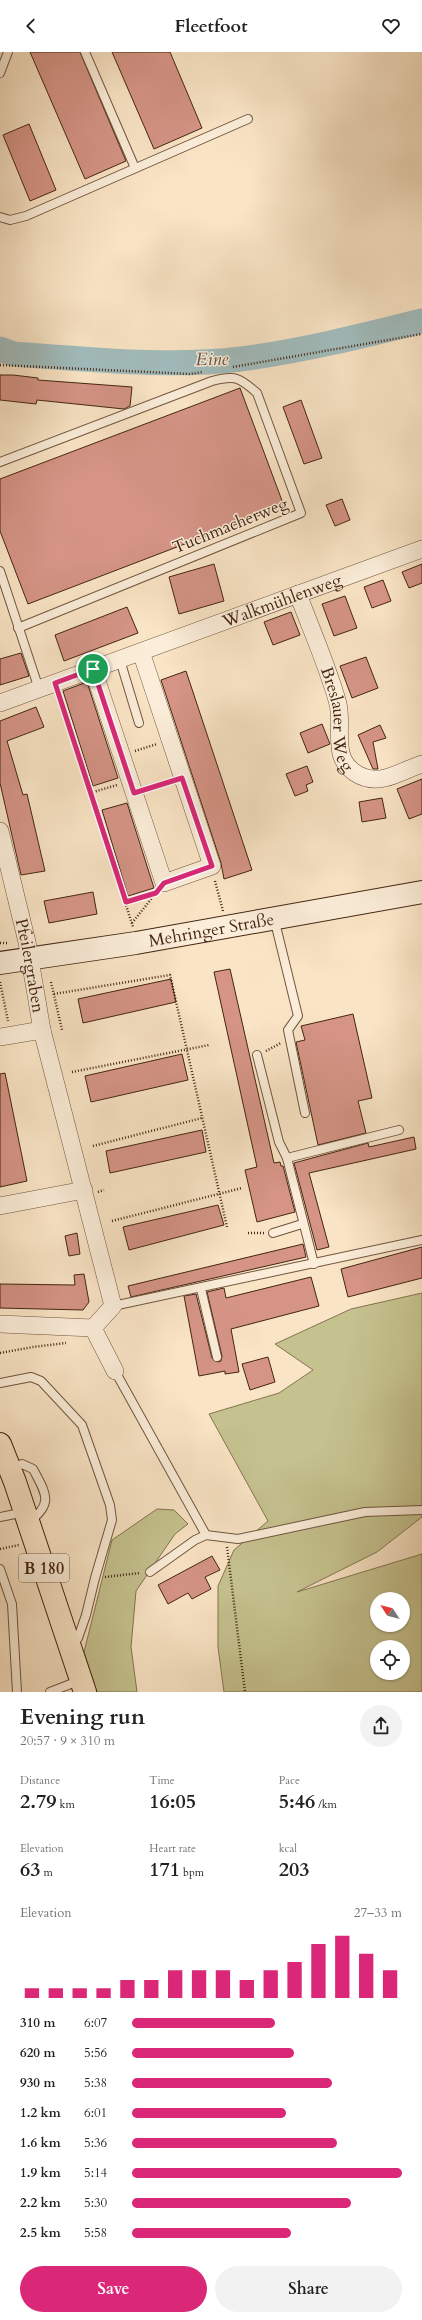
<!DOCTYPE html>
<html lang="en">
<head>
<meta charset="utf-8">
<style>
	:root { --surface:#fff; --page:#f2f2f2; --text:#222; --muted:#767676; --accent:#db2777 }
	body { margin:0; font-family:Cardo,serif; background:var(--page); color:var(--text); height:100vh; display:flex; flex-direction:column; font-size:15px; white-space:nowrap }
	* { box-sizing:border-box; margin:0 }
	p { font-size:13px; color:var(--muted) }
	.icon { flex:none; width:22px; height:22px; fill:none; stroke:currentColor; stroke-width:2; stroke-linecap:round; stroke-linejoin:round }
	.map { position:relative; height:1640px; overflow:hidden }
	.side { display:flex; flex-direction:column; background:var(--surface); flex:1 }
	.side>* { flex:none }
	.needle { width:26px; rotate:306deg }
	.controls { position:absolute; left:370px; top:1540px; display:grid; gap:8px }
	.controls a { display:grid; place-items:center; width:40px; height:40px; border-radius:50%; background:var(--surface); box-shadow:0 1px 3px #0004; font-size:20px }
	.pin { position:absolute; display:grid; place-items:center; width:34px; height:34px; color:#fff; margin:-17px; border:2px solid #fff; border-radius:50%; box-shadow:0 1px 4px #0007 }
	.round { display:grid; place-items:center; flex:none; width:42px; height:42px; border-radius:21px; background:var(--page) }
	.headline { display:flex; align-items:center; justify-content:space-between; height:68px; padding:0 20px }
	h1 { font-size:22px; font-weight:700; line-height:30px }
	.stats { display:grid; grid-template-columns:repeat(3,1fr); gap:6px; height:68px; padding:4px 20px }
	.stats div { display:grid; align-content:center }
	.stats b { font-size:20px; font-weight:700 }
	.stats small { font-size:11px; font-weight:400 }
	.stats p { font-size:11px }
	.chart { height:112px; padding:8px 20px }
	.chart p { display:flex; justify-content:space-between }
	.chart svg { width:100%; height:72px; margin-top:4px; stroke:var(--accent); stroke-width:6 }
	.button { display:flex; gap:8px; margin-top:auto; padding:8px 20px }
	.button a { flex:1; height:46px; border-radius:24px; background:var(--accent); color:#fff; font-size:16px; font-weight:700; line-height:46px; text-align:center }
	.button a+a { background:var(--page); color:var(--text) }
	ul { padding:0 20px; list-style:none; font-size:13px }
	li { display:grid; grid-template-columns:64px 48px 1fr; align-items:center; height:30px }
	li i { height:10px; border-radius:5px; background:var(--accent) }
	header { display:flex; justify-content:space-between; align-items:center; height:52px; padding:0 20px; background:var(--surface); font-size:18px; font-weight:700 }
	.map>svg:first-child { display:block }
	.green { fill:#c5c28f; stroke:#847450; fill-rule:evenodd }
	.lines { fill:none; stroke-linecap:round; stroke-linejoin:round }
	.river { stroke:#a1bcbd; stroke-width:25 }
	.building { fill:#d59486; stroke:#442511 }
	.service-casing { stroke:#71553e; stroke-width:10 }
	.minor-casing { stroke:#71553e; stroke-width:18 }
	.secondary-casing { stroke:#442511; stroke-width:24 }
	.primary-casing { stroke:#442511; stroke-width:24 }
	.path { stroke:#442511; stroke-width:2.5; stroke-dasharray:1 2; stroke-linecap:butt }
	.service { stroke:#fbedd9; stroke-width:8 }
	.minor { stroke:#fbedd9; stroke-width:17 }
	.secondary { stroke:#fbedd9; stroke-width:22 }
	.primary { stroke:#f9e4c5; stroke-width:22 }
	.route-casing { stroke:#fff; stroke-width:8 }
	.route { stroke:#db2777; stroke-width:5 }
	.labels { text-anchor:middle; stroke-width:3; stroke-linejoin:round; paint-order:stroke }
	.shield { fill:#fbedd9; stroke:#7b614d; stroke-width:1 }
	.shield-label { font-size:16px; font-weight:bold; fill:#442511 }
	.street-label { font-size:17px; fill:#442511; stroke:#fbedd9 }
	.water-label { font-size:18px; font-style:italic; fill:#605245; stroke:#fbedd9 }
</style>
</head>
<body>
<header><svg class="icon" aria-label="back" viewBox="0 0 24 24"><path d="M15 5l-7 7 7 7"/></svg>Fleetfoot<svg class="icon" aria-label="heart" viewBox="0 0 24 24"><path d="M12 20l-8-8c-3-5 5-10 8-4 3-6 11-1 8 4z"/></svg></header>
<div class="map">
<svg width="422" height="1640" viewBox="0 0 422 1640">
	<rect width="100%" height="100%" fill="#f9e4c5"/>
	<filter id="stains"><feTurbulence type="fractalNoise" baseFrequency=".005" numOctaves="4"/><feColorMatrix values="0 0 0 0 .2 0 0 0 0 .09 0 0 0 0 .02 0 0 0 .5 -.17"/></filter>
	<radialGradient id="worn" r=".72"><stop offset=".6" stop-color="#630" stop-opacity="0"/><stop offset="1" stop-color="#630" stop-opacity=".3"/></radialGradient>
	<g class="green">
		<path d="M422 1241V1465L377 1500 297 1540 422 1502V1640H224L218 1595V1534L234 1498 268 1469 209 1362 279 1341 313 1318 275 1292 351 1257ZM377 1547H403V1573H377ZM377 1595H403V1621H377Z"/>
		<path d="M157 1457 174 1458 188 1472 175 1482 136 1539 131 1595 137 1640H97L84 1600 112 1488Z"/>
	</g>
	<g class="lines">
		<path class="river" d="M0 297 13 302C88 307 166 316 241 307 302 299 362 284 422 269"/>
	</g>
	<g class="building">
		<path d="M30 0H80L126 109 85 127Z"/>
		<path d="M112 0H170L202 76 154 97Z"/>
		<path d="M29 72 56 138 30 149 3 83Z"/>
		<path d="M0 323H13L38 326V328L132 335 130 354 124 357 37 348 36 352 0 348Z"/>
		<path d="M240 336 284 454 28 552 0 479V427Z"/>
		<path d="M301 348 322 406 304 412 283 355Z"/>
		<path d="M342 447 350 468 335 474 326 453Z"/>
		<path d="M214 512 224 549 179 562 169 525Z"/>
		<path d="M422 512V531L409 536 402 520Z"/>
		<path d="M383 528 391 549 372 556 364 535Z"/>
		<path d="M345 544 357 576 334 584 322 552Z"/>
		<path d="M127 555 138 581 64 609 55 583Z"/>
		<path d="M291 560 300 583 273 593 264 570Z"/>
		<path d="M21 601 29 624 0 633V607Z"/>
		<path d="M366 605 378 636 352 646 340 614Z"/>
		<path d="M186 619 252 818 224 827 221 811 161 628Z"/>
		<path d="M87 630 118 726 93 734 63 639Z"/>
		<path d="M36 655 44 675 7 689 23 743 27 742 45 819 21 823 0 731V669Z"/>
		<path d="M322 672 330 692 308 701 300 681Z"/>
		<path d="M380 673 386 686 373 690 378 717H373L358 683Z"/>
		<path d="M307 714 313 730 306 733 308 739 295 744 286 722Z"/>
		<path d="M422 727V762L409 767 397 737Z"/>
		<path d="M382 746 386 766 362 770 359 750Z"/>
		<path d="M127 751 154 836 128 844 102 758Z"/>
		<path d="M93 840 97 862 49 871 44 849Z"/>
		<path d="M230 917 274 1111 280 1110 281 1114H283L295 1160 257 1170 245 1118 257 1115 214 920Z"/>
		<path d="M171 927 176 950 83 971 78 947Z"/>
		<path d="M353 962 372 1046 358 1049 366 1081 318 1093 296 990 305 988 301 974Z"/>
		<path d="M182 1002 188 1028 91 1050 85 1024Z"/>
		<path d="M5 1021 27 1129 0 1135V1022Z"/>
		<path d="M202 1078 206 1100 110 1121 106 1099Z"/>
		<path d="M414 1085 416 1097 309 1121 329 1195 317 1198 294 1111 368 1091 369 1095Z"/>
		<path d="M218 1153 224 1173 129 1198 123 1175Z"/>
		<path d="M77 1181 80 1202 69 1204 65 1184Z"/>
		<path d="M303 1192 306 1205 131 1245 128 1234Z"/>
		<path d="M422 1195V1226L348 1245 341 1217Z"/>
		<path d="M84 1222 89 1250 83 1258 0 1256V1232L75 1233 74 1223Z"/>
		<path d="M311 1225 319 1254 231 1277 239 1320 225 1322V1319L199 1324 184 1244 196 1242 212 1306 218 1310 221 1309 222 1304 207 1240 224 1236 226 1246Z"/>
		<path d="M268 1305 275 1330 250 1338 242 1312Z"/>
		<path d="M212 1504 220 1518 205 1525 211 1537 192 1547 188 1541 168 1552 158 1533Z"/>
	</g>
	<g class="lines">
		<defs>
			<g id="service">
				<path d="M85 0 135 116"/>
				<path d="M0 21 8 0"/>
				<path d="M0 165 10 168 26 164 248 67"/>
				<path d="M0 410 212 329C235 323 239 325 257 341L301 461 18 576"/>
				<path d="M0 519 39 637"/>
				<path d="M120 608 139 671"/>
				<path d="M274 866 298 964 288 978 305 1061"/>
				<path d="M257 1003 279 1090 287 1106 314 1212"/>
				<path d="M287 1106 399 1078"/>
				<path d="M273 1181 302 1172"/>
				<path d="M201 1237 217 1305"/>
				<path d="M113 1254 422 1188"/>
				<path d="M115 1319 206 1483 195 1488 150 1520"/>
				<path d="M0 1331 31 1325 41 1329 82 1373 110 1453 112 1468 95 1526 86 1563 78 1586 72 1594"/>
				<path d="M11 1415 22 1412 33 1417C46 1442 54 1451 29 1470"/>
				<path d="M0 1465 25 1460"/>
				<path d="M206 1483 238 1487 365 1460 422 1458"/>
				<path d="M0 1517 12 1552 17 1640"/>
				<path d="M50 1640 81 1628"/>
			</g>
			<g id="minor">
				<path id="s1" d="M298 542C311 577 327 613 337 648 342 664 338 678 340 694 341 717 363 731 385 726 397 723 410 716 422 712"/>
				<path d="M93 617 164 831 212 814 141 600"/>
				<path id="s2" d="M0 651 422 497"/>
				<path id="s3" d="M0 779 27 890 42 978 113 1254 93 1276"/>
				<path d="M0 985 42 978"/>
				<path d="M0 1154 84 1138"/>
				<path d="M0 1272 93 1276"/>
				<path d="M93 1276 115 1319"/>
			</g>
			<g id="secondary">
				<path id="s4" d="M0 911 136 891 422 840"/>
			</g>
			<path id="primary" d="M0 1392 15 1430 85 1640"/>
		</defs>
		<use href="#service" class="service-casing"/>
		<use href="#minor" class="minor-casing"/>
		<use href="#secondary" class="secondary-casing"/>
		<use href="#primary" class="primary-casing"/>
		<g class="path">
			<path d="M0 313 190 322 203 320"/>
			<path d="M233 315 422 282"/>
			<path d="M59 645 133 875"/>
			<path d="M135 699 157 692"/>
			<path d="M148 737 170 730"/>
			<path d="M90 741 117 733"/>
			<path d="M215 829 223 859"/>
			<path d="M126 850 154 842"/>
			<path d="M132 871 156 841"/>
			<path d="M0 891H7"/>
			<path d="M0 930 8 969"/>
			<path d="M51 930 62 978"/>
			<path d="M54 942 170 923 227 1175"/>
			<path d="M266 999 281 991"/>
			<path d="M72 1020 209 993"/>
			<path d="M93 1094 202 1066"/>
			<path d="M98 1140 104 1138"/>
			<path d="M112 1169 242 1136"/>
			<path d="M248 1181H264"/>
			<path d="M0 1301 33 1295 66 1291"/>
			<path d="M227 1495 245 1640"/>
			<path d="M0 1497 19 1493"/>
			<path d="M105 1525 140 1521"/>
		</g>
		<use href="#service" class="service"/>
		<use href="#minor" class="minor"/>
		<use href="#secondary" class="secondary"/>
		<use href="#primary" class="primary"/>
	</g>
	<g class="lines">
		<defs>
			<path id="route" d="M93 617 134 741 182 726 212 814 164 831 156 841 126 850 55 631Z"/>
		</defs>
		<use href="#route" class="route-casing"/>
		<use href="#route" class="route"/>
	</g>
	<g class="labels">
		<rect class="shield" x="19" y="1502" width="50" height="28" rx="3"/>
		<g class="shield-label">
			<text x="44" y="1522">B 180</text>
		</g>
		<g class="street-label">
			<text transform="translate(230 473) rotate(-22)" y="6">Tuchmacherweg</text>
			<text dy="6" stroke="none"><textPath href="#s2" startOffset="300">Walkmühlenweg</textPath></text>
			<text dy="6" stroke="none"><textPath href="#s1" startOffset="132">Breslauer Weg</textPath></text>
			<text dy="6" stroke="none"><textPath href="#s4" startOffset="214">Mehringer Straße</textPath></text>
			<text dy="6" stroke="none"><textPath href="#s3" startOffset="138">Pfeilergraben</textPath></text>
		</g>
		<g class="water-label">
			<text transform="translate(212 307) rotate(-1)" y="6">Eine</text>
		</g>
	</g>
	<rect width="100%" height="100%" filter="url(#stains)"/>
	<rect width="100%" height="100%" fill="url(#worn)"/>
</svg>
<div class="controls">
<a><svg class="needle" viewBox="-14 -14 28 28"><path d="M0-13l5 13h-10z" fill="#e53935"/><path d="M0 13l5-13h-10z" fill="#767676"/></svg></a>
<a><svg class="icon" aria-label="locate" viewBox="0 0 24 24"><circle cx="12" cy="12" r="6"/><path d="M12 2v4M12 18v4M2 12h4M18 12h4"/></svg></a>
</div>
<div class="pin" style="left:93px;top:617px;background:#1e9e55"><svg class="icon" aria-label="arrive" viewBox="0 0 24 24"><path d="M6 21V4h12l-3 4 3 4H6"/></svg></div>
</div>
<section class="side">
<div class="headline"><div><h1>Evening run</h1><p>20:57 · 9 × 310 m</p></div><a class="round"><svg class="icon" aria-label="share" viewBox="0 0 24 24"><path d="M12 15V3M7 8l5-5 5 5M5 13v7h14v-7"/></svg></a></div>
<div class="stats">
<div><p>Distance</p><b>2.79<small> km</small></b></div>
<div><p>Time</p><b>16:05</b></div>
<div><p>Pace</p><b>5:46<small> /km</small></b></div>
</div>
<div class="stats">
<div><p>Elevation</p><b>63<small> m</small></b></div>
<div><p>Heart rate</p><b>171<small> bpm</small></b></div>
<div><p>kcal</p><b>203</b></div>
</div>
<div class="chart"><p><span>Elevation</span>27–33 m</p>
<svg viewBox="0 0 160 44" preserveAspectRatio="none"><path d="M5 44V38M15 44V38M25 44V38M35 44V38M45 44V33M55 44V33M65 44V27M75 44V27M85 44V27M95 44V33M105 44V27M115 44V22M125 44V11M135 44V6M145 44V17M155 44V27"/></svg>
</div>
<ul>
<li><b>310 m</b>6:07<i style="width:53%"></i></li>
<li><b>620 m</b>5:56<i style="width:60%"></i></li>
<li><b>930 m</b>5:38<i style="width:74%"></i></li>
<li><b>1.2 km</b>6:01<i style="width:57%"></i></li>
<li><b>1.6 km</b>5:36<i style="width:76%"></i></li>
<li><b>1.9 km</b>5:14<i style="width:100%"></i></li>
<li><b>2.2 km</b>5:30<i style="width:81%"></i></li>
<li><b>2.5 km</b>5:58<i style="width:59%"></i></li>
</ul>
<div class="button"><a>Save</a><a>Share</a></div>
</section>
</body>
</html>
